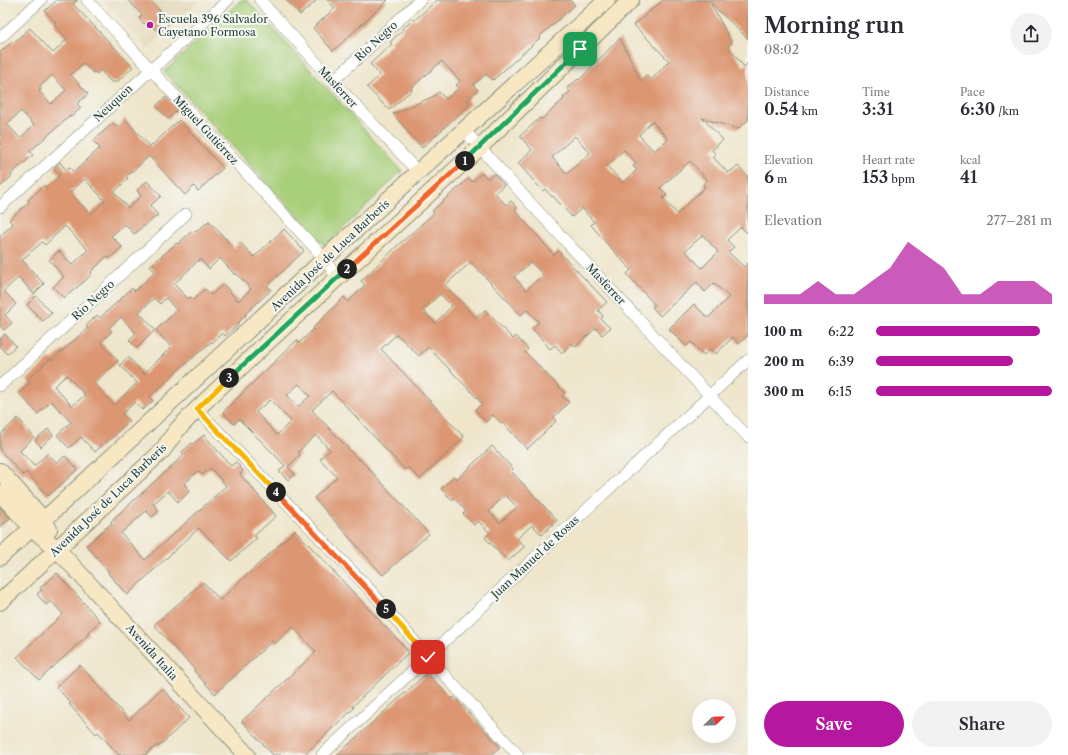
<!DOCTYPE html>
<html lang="en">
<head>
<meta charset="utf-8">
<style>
	:root { --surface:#fff; --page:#f2f2f3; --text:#2b2b33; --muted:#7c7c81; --accent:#b5179e }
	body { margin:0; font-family:"Libre Caslon Text",serif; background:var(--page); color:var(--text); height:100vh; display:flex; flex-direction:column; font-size:15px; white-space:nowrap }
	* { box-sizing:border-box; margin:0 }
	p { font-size:13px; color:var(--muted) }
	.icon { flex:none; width:22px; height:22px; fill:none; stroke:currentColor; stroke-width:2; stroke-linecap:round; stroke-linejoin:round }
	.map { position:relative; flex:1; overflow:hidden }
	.side { display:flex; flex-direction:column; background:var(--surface); width:320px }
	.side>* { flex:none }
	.needle { width:26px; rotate:67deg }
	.controls { position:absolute; left:692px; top:699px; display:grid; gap:8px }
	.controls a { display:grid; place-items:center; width:44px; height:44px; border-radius:50%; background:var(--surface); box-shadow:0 4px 16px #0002; font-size:20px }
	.pin { position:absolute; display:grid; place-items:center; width:34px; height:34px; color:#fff; margin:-17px; border-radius:8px; box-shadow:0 2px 6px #0006 }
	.km { position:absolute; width:20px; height:20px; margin:-10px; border-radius:50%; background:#222; color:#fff; font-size:11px; line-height:20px; text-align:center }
	.round { display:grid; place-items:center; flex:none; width:42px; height:42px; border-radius:21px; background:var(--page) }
	.overview { display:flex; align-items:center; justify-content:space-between; height:68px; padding:0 16px }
	h1 { font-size:22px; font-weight:600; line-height:30px }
	.stats { display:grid; grid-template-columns:repeat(3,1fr); gap:6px; height:68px; padding:4px 16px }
	.stats div { display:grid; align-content:center }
	.stats b { font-size:17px; font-weight:600 }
	.stats small { font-size:11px; font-weight:400 }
	.stats p { font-size:11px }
	.chart { height:112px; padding:8px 16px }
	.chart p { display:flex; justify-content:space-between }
	.chart svg { width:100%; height:72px; margin-top:4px; fill:var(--accent); opacity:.7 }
	.primary-button { display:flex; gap:8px; margin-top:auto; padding:8px 16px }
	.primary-button a { flex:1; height:46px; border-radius:24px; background:var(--accent); color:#fff; font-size:16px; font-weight:600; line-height:46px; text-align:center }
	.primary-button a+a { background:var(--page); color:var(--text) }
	ul { padding:0 16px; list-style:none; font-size:13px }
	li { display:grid; grid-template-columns:64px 48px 1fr; align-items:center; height:30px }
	li i { height:10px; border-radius:5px; background:var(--accent) }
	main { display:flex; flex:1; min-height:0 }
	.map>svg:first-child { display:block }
	.built { fill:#e3d7b7 }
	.green { fill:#a8cf7a; stroke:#648657 }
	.building { fill:#dc9672; fill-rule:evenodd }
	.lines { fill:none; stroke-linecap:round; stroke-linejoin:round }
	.minor-casing { stroke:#86917f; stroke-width:12 }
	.secondary-casing { stroke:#86917f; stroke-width:18 }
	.minor { stroke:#fff; stroke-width:11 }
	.secondary { stroke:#f7e8c3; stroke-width:16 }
	.split-1-casing { stroke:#fff; stroke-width:8 }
	.split-2-casing { stroke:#fff; stroke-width:8 }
	.split-3-casing { stroke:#fff; stroke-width:8 }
	.split-4-casing { stroke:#fff; stroke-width:8 }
	.split-5-casing { stroke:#fff; stroke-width:8 }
	.split-6-casing { stroke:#fff; stroke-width:8 }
	.split-1 { stroke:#22a559; stroke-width:5 }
	.split-2 { stroke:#f0652b; stroke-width:5 }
	.split-3 { stroke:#22a559; stroke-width:5 }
	.split-4 { stroke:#f5b400; stroke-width:5 }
	.split-5 { stroke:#f0652b; stroke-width:5 }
	.split-6 { stroke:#f5b400; stroke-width:5 }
	.poi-dot { fill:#b5179e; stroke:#f6f6f2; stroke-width:1.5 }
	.labels { text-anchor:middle; stroke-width:4; stroke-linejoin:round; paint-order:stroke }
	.poi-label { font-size:11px; fill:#1f3d34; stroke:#f6f6f2; text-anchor:start }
	.street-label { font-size:11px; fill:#1f3d34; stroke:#f6f6f2 }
</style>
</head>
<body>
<main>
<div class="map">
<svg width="748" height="755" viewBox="0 0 748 755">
	<rect width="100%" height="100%" fill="#f6f6f2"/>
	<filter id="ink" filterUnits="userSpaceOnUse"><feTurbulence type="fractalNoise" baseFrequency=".025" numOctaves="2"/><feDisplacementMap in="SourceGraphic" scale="8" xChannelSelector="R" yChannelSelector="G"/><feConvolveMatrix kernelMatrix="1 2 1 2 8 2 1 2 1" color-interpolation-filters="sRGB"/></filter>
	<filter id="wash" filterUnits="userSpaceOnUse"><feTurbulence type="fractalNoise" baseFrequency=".012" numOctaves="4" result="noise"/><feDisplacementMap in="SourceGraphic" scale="16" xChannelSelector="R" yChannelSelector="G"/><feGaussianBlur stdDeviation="0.9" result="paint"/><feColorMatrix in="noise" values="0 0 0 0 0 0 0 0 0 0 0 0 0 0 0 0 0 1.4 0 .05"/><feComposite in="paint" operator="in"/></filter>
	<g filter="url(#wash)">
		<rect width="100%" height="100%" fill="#eee5ca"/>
		<path class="built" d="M103 0H200L148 49Z"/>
		<path class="green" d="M241 0H247L402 171 325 246 164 72Z"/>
		<g id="blocks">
			<g class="building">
				<path d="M57 0H78L73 4 133 67 116 83 114 81 112 83 100 70 97 74 95 72 93 73 83 63 71 75 88 94 77 104 81 108 71 117 70 116 30 151 33 155 11 174 12 176 0 187V52L13 41 14 42 30 28 53 53 67 39 54 25 56 23 45 11ZM52 75 66 90 51 104 39 91 41 89 39 87ZM21 111 34 125 20 138 7 124Z"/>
				<path d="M128 0H150L170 22 159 33 148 21 144 24 139 18 142 15Z"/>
				<path d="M286 0H317L300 15Z"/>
				<path d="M327 0H388L333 51 313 28 335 8Z"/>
				<path d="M437 0H570L575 5 540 36 541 37 493 80 486 74 473 85 478 90 467 100 470 104 422 148 393 114 434 96 439 92 446 99 459 88 456 85 460 81 442 61 411 88 412 90 389 110 367 87 380 75 370 64 392 44 390 42 403 30 402 29 414 19 415 20Z"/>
				<path d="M663 0H748V39L710 2 732 43 728 46 744 67 748 63V120L738 129 702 118 723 140 712 150 716 154 713 157 728 173 738 166 748 177V234L741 227 727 240 734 247 728 252 744 267 748 263V335L739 344 733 337 716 354 710 349 704 355 691 342 686 346 669 329 694 304 708 318 729 297 714 283 705 292 697 282 660 316 652 307 655 305 627 274 631 270 602 238 591 225 594 222 582 208 572 217 553 196 552 197 545 189 543 191 518 163 532 150 520 136 540 118 542 119 564 99 563 98 570 92 567 88 578 79 579 80 620 38 641 81 646 75 651 80 669 61 634 25ZM652 121 668 139 654 151 639 135ZM575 136 590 153 567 174 552 157ZM624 150 636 163 633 166 637 170 623 183 607 166ZM690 161 707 180 703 184 705 187 677 214 663 198 667 195 660 188ZM703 235 718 252 702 268 685 251Z"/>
				<path d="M166 97 178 109 168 119 156 106Z"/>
				<path d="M125 119 150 147 179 120 223 168 198 191 194 186 185 195 149 156 126 177 128 179 114 192 128 208 141 196 137 190 147 181 161 196 150 206 158 215 134 234 125 224 111 236 122 247 109 259 107 256 91 272 92 273 86 280 64 298 53 287 64 277 49 260 59 251 72 265 88 250 65 226 45 245 42 242 22 260 44 284 34 294 19 277 4 291 16 304 5 315 12 323 4 330 0 326V236L13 224 9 220 29 202 28 200 44 185 46 188 60 175 54 168 60 162 66 170 69 167 74 172 100 148 93 141 113 123 117 127ZM85 179 105 201 90 214 70 192Z"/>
				<path d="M482 173 488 179 494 174 504 185 495 193 506 205 511 201 517 208 515 210 547 247 554 255 558 251 607 302 598 310 603 316 601 319 610 328 602 335 596 328 575 347 572 343 562 353 555 345 550 349 532 328 539 322 527 310 521 315 471 262 445 285 476 318 485 310 513 339 516 336 528 349 525 352 565 393 562 396 569 402 553 418 556 421 549 428 527 449 503 423 502 424 493 415 486 422 475 410 482 403 428 347 419 356 397 334 381 349 464 437 420 479 408 467 405 470 332 391 312 410 359 460 360 459 429 534 383 575 314 498 337 477 320 459 330 450 316 435 298 452 300 455 288 467 295 474 288 480 279 471 285 466 276 456 239 419 234 424 223 412 297 340 299 343 314 329 313 328 344 297 348 302 365 285 361 281 402 241H403L434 213 432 211 469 178 472 182ZM531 262 543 275 526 290 514 277ZM440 294 452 306 435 323 423 310ZM299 384 310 396 298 407 287 395ZM270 400 291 421 277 435 256 412Z"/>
				<path d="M209 221 234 248 240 242 254 257 284 229 304 251 267 286 271 290 245 314 246 315 237 324 238 325 225 336 222 333 212 343 211 342 176 372 150 397 153 401 142 410 135 402 122 414 129 421 106 443 105 442 95 452 81 437 69 448 57 435 71 422 51 401 38 414 19 393 30 383 27 380 51 358 52 360 88 328 86 326 97 315 100 318 132 288 135 291 155 272 150 266 177 243 178 244 193 230 196 232ZM220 258 235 275 236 273 251 289 238 301 223 284 211 295 205 289 193 300 190 297 188 299 174 284 200 259 209 269ZM154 298 160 304 166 298 177 311 156 330 171 347 144 374 128 357 120 365 137 383 114 405 94 383 118 361 101 342 112 331 109 328 121 317 136 333 129 340 137 348 155 330 139 312ZM67 375 85 395 72 406 54 386Z"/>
				<path d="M36 296 52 313 43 321 27 305Z"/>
				<path d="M5 334 16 346 7 354 0 347V339Z"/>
				<path d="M18 418 34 437 20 451 34 466 48 453 57 463 65 456 78 469 48 496 26 472 23 475 0 450V435Z"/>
				<path d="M48 429 53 435 41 447 35 440Z"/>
				<path d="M204 435 231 466 236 462 243 471 240 474 276 516 254 536 257 538 231 561 199 528 127 595 108 573 109 572 86 545 112 523 111 521 184 455 182 452 192 443 193 444ZM211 468 226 486 145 560 121 533 146 511 152 517 159 511 153 504 168 491 178 502 190 491 184 484 198 471 202 475Z"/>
				<path d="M492 446 513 469 511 471 557 520 542 535 532 525 517 539 525 546 508 561 485 538 490 533 478 521 474 525 463 514 466 511 454 498 452 500 441 489 454 476 457 479ZM505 495 517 507 500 523 489 511Z"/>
				<path d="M0 507 10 518 0 527Z"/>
				<path d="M295 530 409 652 353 706 354 708 304 755H273L242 721 316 652 293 627 275 644 272 641 215 694 194 671 195 670 154 625 203 582 220 600Z"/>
				<path d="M57 573 100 621 87 633 89 634 39 680 17 657 63 614 51 601 46 605 37 594 42 590 40 588Z"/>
				<path d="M80 665 129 720 162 688 189 718 158 747 157 745 145 755H119L98 732 96 734 69 704 71 703 56 687Z"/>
				<path d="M427 673 452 699 454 697 500 747 491 755H337Z"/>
			</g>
		</g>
	</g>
	<g filter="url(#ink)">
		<use href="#blocks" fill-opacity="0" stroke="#86917f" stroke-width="1"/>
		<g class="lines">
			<defs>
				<g id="minor">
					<path d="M87 0 325 259 337 278"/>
					<path d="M260 0 333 81 418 172"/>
					<path d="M0 38 41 0"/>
					<path d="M333 81 420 0"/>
					<path d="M464 130 534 207 748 437"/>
					<path d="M0 207 228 0"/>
					<path d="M0 386 186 214"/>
					<path d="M197 409 371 591 428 657 518 755"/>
					<path d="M322 755 748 360"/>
				</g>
				<g id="secondary">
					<path d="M0 471 44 520 49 529"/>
					<path d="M0 493 32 528 57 549 247 755"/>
					<path d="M0 557 32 528 48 516 418 172 607 0"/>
					<path d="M0 602 162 451 177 430 197 409 259 350 480 147 631 0"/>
				</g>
			</defs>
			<use href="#minor" class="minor-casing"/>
			<use href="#secondary" class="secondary-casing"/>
			<use href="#minor" class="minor"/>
			<use href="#secondary" class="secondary"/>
		</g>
	</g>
	<g class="lines" filter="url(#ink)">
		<defs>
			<path id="split-1" d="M465 161 580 49"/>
			<path id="split-2" d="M347 269 465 161"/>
			<path id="split-3" d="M229 378 347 269"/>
			<path id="split-4" d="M229 378 197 409 276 492"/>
			<path id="split-5" d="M276 492 386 609"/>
			<path id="split-6" d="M386 609 428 657"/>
		</defs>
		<use href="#split-1" class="split-1-casing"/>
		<use href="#split-2" class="split-2-casing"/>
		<use href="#split-3" class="split-3-casing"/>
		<use href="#split-4" class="split-4-casing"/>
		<use href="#split-5" class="split-5-casing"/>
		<use href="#split-6" class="split-6-casing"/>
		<use href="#split-1" class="split-1"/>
		<use href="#split-2" class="split-2"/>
		<use href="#split-3" class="split-3"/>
		<use href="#split-4" class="split-4"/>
		<use href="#split-5" class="split-5"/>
		<use href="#split-6" class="split-6"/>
	</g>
	<circle class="poi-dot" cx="150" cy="25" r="4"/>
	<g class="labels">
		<g class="poi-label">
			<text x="158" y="23">Escuela 396 Salvador<tspan x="158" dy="13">Cayetano Formosa</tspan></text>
		</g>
		<g class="street-label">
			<text transform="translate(376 41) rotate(-43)" y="4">Río Negro</text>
			<text transform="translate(338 87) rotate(47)" y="4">Masferrer</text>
			<text transform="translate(113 103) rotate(-43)" y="4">Neuquen</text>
			<text transform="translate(206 130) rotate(47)" y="4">Miguel Gutiérrez</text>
			<text transform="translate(330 255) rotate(-43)" y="4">Avenida José de Luca Barberis</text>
			<text transform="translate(606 284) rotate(47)" y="4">Masferrer</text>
			<text transform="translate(93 300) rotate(-43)" y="4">Río Negro</text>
			<text transform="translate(108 500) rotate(-44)" y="4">Avenida José de Luca Barberis</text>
			<text transform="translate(535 557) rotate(-43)" y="4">Juan Manuel de Rosas</text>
			<text transform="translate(152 652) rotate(48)" y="4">Avenida Italia</text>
		</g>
	</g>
</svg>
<div class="controls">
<a><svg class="needle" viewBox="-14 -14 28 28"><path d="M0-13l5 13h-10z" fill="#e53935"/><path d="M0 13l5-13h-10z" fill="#7c7c81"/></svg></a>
</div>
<div class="pin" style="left:580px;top:49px;background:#1e9e55"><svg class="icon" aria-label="arrive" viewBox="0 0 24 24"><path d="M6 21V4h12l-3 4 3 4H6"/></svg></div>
<div class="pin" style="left:428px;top:657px;background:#d93025"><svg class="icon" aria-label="check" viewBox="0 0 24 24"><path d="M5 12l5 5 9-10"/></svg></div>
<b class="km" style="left:465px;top:161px">1</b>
<b class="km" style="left:347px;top:269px">2</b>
<b class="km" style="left:229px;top:378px">3</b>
<b class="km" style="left:276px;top:492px">4</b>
<b class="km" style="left:386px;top:609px">5</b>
</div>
<section class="side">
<div class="overview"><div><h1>Morning run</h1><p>08:02</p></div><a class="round"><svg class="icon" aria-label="share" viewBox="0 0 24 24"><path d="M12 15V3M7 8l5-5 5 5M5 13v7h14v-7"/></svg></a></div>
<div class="stats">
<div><p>Distance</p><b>0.54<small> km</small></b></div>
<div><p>Time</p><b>3:31</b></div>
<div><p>Pace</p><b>6:30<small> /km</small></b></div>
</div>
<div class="stats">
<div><p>Elevation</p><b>6<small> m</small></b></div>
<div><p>Heart rate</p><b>153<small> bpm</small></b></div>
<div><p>kcal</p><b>41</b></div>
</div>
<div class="chart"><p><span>Elevation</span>277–281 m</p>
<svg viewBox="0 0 160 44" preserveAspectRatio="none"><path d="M0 44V38L10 38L20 38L30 30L40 38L50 38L60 30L70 22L80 6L90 14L100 22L110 38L120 38L130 30L140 30L150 30L160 38V44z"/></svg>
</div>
<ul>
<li><b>100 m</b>6:22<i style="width:93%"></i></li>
<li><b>200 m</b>6:39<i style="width:78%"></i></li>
<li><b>300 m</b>6:15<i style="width:100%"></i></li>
</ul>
<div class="primary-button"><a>Save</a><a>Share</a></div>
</section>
</main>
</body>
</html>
